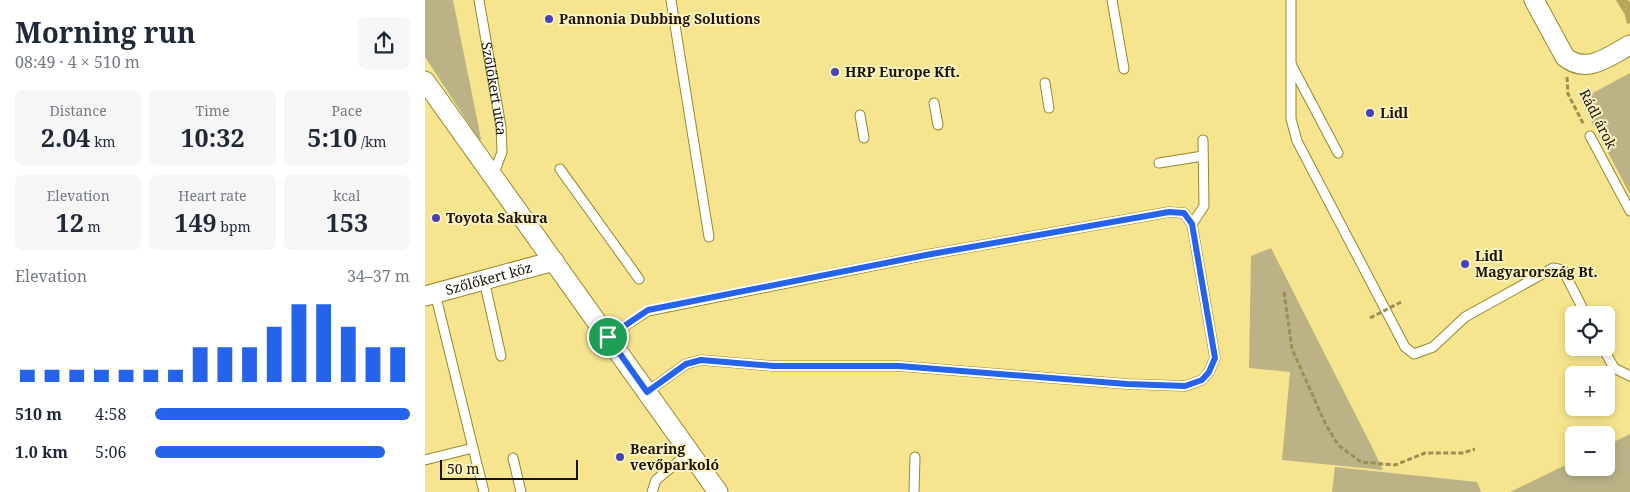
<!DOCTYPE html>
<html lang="en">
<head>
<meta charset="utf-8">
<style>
	:root { --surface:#fff; --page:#f6f6f7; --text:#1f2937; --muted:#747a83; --accent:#2563eb }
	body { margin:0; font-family:"Noto Serif",serif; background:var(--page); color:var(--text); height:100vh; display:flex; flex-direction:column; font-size:19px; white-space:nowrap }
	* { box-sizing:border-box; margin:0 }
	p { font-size:16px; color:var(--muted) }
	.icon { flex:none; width:28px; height:28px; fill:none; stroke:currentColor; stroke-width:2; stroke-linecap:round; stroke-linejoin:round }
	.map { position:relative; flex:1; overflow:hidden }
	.panel { display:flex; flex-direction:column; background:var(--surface); width:425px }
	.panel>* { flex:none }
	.controls { position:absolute; left:1140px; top:306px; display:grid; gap:10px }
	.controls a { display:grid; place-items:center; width:50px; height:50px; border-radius:8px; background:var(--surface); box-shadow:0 2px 8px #0003; font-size:25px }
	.scale { position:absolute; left:15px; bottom:12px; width:138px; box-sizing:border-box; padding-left:5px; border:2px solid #191400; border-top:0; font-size:14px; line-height:18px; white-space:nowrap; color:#191400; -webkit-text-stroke:4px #fcf2c0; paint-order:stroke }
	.pin { position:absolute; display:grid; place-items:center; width:42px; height:42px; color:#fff; margin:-21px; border:2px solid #fff; border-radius:50%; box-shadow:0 1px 5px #0007 }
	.round { display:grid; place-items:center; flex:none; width:52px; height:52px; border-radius:8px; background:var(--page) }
	.summary { display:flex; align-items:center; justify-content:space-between; height:85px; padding:0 15px }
	h1 { font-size:28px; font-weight:700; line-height:38px }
	.figures { display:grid; grid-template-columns:repeat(3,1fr); gap:8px; height:85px; padding:5px 15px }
	.figures div { display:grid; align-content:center; border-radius:8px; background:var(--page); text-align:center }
	.figures b { font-size:25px; font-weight:700 }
	.figures small { font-size:14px; font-weight:400 }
	.figures p { font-size:14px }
	.chart { height:140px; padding:10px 15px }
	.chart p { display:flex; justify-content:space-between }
	.chart svg { width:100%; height:90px; margin-top:5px; stroke:var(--accent); stroke-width:6 }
	ul { padding:0 15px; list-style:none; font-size:16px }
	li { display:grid; grid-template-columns:80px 60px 1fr; align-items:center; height:38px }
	li i { height:12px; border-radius:6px; background:var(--accent) }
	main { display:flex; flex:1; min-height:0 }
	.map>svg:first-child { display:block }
	.green { fill:#bbb386 }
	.forest { fill:#b6a75c }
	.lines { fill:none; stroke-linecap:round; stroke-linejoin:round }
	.service-casing { stroke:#97872c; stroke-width:11 }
	.minor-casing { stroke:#97872c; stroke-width:21 }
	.path { stroke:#9b8f53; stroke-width:3; stroke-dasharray:5 2.5; stroke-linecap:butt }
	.service { stroke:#fff; stroke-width:9 }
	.minor { stroke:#fff; stroke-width:19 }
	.path-bridge { stroke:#9b8f53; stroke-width:3; stroke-dasharray:5 2.5; stroke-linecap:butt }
	.route-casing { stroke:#fff; stroke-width:10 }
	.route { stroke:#2563eb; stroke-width:6 }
	.poi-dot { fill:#4741b7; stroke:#fcf2c0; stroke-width:2 }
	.labels { text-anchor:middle; stroke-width:4; stroke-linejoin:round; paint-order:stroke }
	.poi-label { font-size:14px; font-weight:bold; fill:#191400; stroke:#fcf2c0; text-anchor:start }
	.street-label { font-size:14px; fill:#191400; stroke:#fcf2c0 }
</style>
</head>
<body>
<main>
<section class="panel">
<div class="summary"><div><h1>Morning run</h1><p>08:49 · 4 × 510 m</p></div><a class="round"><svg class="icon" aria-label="share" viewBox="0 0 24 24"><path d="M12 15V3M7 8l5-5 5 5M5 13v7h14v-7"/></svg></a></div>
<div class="figures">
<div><p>Distance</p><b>2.04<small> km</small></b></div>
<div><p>Time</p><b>10:32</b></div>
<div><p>Pace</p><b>5:10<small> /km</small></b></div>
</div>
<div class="figures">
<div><p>Elevation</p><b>12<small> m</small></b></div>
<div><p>Heart rate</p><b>149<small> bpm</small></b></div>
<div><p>kcal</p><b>153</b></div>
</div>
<div class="chart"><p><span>Elevation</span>34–37 m</p>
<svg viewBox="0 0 160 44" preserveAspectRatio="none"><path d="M5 44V38M15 44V38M25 44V38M35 44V38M45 44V38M55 44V38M65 44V38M75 44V27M85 44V27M95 44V27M105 44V17M115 44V6M125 44V6M135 44V17M145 44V27M155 44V27"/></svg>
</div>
<ul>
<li><b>510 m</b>4:58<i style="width:100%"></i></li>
<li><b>1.0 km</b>5:06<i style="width:90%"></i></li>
</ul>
</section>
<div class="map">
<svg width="1205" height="492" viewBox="0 0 1205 492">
	<rect width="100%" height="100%" fill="#f6e58e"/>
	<g class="green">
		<path d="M0 0H28L56 139 55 141 0 57Z"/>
		<path d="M1205 73V194L1155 100Z"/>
		<path d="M846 248 948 449 958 470 857 460 865 372 824 368 826 256Z"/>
		<path d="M1205 434V492H1085L1149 461V468H1181V446Z"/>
		<path d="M910 467 1052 482 1056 492H907Z"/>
	</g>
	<path class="forest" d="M1191 0H1203L1205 2V23L1202 24 1200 15Z"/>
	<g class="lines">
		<defs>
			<g id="service">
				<path id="s1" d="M54 0 76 127 77 152 68 176"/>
				<path d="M246 0 284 237"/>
				<path d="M687 0 699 69"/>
				<path d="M866 0V64L913 153"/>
				<path d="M866 64V119L872 141 980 347 989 354 1008 347 1040 317 1128 268 1138 270 1161 315"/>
				<path d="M620 83 624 108"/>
				<path d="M509 103 513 125"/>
				<path d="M435 115 439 138"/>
				<path d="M1165 136 1205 211"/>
				<path d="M734 163 778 156"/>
				<path d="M135 169 214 279"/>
				<path d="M767 224 779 206 778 140"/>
				<path d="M59 280 76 356"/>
				<path d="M10 293 48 448"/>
				<path d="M183 337 223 311 501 255 744 212 759 213 767 224 790 358 784 372 777 380 760 386 702 384 474 366H348L276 360 261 364 222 392"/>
				<path d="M1178 348 1189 368 1205 376"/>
				<path d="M88 458 96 492"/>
				<path d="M0 460 48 448 59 492"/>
				<path d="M227 492 231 480 265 452"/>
				<path d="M489 492 490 457"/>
			</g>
			<g id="minor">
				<path d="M1109 0 1140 57C1162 75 1184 56 1205 45"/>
				<path d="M0 81 293 492"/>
				<path id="s2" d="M0 296 129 261"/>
			</g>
		</defs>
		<use href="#service" class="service-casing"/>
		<use href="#minor" class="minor-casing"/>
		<g class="path">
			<path d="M1142 77 1143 94 1159 125"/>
			<path d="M859 292 867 349 900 423 913 445 936 462 970 465 1000 453H1038L1050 449"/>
		</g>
		<use href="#service" class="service"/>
		<use href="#minor" class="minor"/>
		<path class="path-bridge" d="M945 318 976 302"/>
	</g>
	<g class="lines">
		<defs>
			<path id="route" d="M744 212 759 213 767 224 790 358 784 372 777 380 760 386 702 384 474 366H348L276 360 261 364 222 392 183 337 223 310 501 255Z"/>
		</defs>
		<use href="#route" class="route-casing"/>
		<use href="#route" class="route"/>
	</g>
	<g class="poi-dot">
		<circle cx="124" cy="19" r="5"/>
		<circle cx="410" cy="72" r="5"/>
		<circle cx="945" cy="113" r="5"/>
		<circle cx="11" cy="218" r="5"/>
		<circle cx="1040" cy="264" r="5"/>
		<circle cx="195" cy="457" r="5"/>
	</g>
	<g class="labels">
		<g class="poi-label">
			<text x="134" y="24">Pannonia Dubbing Solutions</text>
			<text x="420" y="77">HRP Europe Kft.</text>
			<text x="955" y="118">Lidl</text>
			<text x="21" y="223">Toyota Sakura</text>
			<text x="1050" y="261">Lidl<tspan x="1050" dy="16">Magyarország Bt.</tspan></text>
			<text x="205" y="454">Bearing<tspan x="205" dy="16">vevőparkoló</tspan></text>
		</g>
		<g class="street-label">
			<text dy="5" stroke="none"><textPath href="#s1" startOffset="90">Szőlőkert utca</textPath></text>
			<text transform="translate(1173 119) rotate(63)" y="5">Rádl árok</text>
			<text dy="5" stroke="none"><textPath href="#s2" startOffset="66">Szőlőkert köz</textPath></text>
		</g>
	</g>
</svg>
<div class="controls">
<a><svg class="icon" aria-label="locate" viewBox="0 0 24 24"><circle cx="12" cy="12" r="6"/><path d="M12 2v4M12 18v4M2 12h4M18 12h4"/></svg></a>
<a>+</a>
<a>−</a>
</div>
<div class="scale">50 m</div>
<div class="pin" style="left:183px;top:337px;background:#1e9e55"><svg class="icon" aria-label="arrive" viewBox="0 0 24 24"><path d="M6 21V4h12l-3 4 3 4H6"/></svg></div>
</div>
</main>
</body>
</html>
